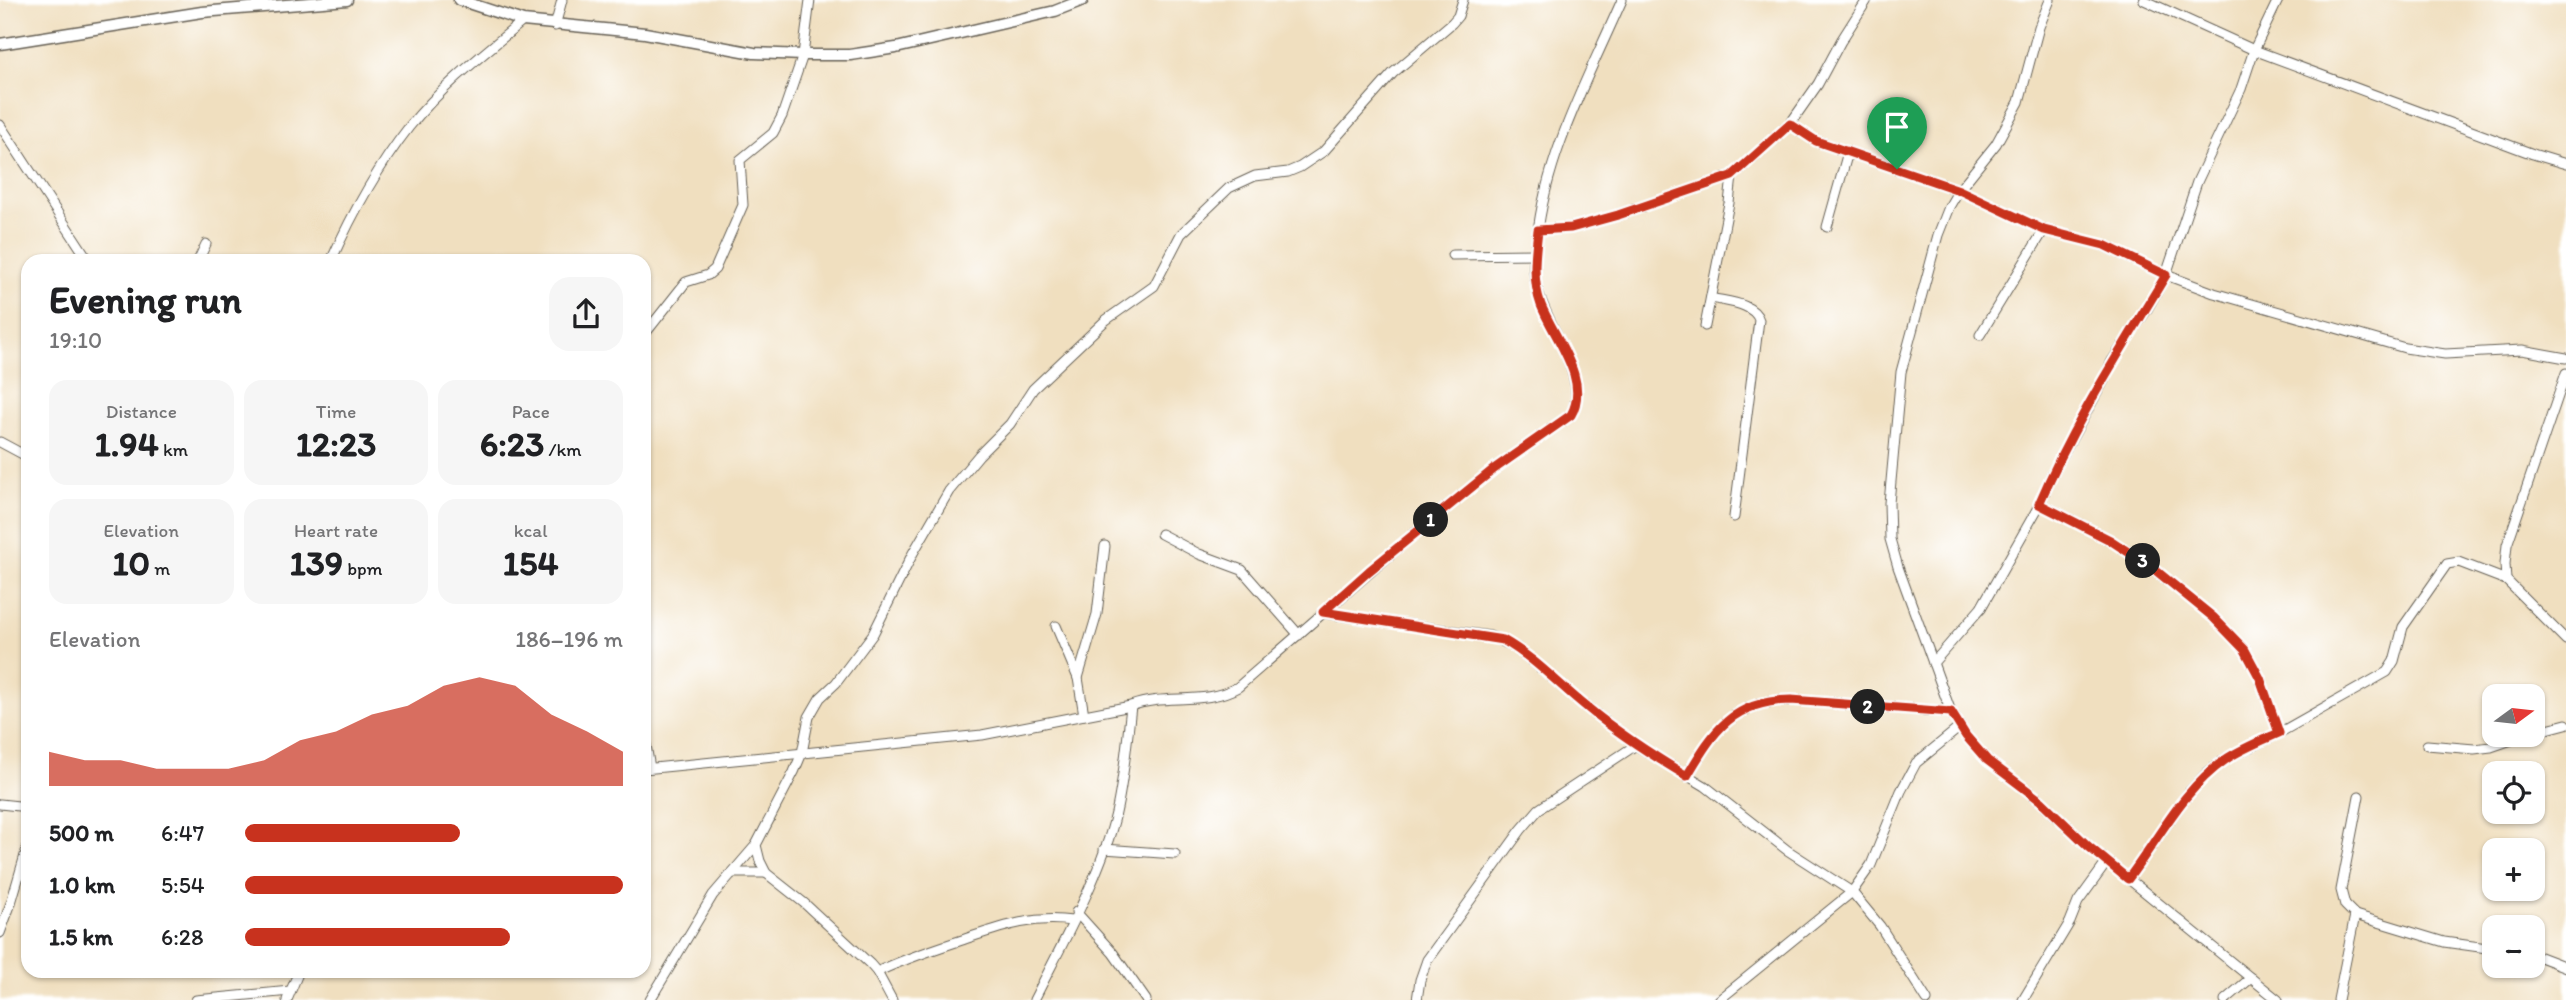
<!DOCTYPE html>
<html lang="en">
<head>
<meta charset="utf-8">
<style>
	:root { --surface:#fff; --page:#f6f6f6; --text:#202124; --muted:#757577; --accent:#c8321e }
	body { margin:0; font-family:Itim,sans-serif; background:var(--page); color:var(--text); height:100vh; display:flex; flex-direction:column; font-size:26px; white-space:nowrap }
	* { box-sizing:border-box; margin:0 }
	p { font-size:23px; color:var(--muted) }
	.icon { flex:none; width:38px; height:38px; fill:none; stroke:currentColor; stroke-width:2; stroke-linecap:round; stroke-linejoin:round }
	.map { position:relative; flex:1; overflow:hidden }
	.details { position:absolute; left:21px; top:254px; width:630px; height:724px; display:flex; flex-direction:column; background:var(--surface); border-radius:21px; box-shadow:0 2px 5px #0004 }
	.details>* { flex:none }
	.needle { width:46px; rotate:75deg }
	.controls { position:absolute; left:2482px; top:684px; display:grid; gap:14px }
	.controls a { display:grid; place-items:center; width:63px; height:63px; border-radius:14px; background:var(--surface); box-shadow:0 2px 5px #0004; font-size:35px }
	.pin { position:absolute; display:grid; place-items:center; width:60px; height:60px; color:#fff; margin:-72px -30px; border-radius:50% 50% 50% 0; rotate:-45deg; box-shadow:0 0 7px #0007 }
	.pin .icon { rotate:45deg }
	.km { position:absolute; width:35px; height:35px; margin:-18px; border-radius:50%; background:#222; color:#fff; font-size:19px; line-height:35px; text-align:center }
	.round { display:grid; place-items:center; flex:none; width:74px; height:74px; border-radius:21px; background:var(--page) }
	.overview { display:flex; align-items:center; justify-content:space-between; height:119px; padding:0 28px }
	h1 { font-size:38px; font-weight:700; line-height:52px }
	.metrics { display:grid; grid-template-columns:repeat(3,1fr); gap:10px; height:119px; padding:7px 28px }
	.metrics div { display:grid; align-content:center; border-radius:18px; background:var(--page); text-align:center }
	.metrics b { font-size:35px; font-weight:700 }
	.metrics small { font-size:19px; font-weight:400 }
	.metrics p { font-size:19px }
	.chart { height:196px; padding:14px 28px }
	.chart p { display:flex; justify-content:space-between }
	.chart svg { width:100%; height:126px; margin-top:7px; fill:var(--accent); opacity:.7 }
	ul { padding:0 28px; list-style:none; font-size:23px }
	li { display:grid; grid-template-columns:112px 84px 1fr; align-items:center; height:52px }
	li i { height:18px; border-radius:9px; background:var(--accent) }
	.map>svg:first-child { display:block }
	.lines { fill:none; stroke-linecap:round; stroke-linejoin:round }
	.minor-casing { stroke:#666055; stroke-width:11 }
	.tertiary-casing { stroke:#666055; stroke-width:13 }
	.minor { stroke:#fff; stroke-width:9 }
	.tertiary { stroke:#fff; stroke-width:10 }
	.route-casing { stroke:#fff; stroke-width:14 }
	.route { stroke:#c8321e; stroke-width:9 }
</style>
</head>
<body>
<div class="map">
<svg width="2566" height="1000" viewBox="0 0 2566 1000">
	<rect width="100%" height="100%" fill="#fff"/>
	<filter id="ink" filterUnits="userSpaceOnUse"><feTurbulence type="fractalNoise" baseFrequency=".0143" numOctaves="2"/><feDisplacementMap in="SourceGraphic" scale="14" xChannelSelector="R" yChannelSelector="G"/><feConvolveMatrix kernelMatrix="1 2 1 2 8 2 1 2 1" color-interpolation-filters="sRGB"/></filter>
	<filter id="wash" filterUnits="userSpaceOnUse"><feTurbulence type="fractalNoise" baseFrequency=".00686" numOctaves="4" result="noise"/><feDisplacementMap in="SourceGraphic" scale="28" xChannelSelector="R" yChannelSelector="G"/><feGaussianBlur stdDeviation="1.57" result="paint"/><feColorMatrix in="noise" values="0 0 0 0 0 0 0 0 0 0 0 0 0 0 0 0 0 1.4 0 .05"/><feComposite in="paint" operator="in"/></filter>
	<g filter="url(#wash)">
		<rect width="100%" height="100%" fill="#f0dfbf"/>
	</g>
	<g filter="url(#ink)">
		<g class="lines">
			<defs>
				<g id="minor">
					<path d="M2050 0 2039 27 2019 102 1996 144 1959 190 1949 207 1938 235 1901 372 1889 503 1890 539 1898 567 1951 712 1966 736 1987 760 2041 801 2088 846 2278 1000"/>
					<path d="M2144 0 2254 50 2533 154 2566 164"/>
					<path d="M555 26 562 0"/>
					<path d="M1790 124 1816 141 1959 190 2044 230 2103 245 2166 275 2214 293 2405 348 2445 354 2522 350 2566 358"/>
					<path d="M0 125 89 261"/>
					<path d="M1827 227 1848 152"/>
					<path d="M1538 230 1571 228 1618 215 1732 176 1790 124 1818 84 1841 41 1867 0"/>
					<path d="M1452 255 1535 254"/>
					<path d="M198 261 206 244"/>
					<path d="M331 261C352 214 378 167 409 127 441 87 483 54 523 21"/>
					<path d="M1711 298C1727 302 1754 303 1759 320L1734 517"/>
					<path d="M1705 326 1729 203 1732 176"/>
					<path d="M644 335 686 282 708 275 715 269 743 205 740 160 773 133 782 116 803 55 810 0"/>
					<path d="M1980 335 2044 230"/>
					<path d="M2566 373 2507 545 2505 564 2506 580 2566 640"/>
					<path d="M0 442 28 457"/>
					<path d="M2040 504 2110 540 2154 569 2213 617 2245 650 2260 678 2279 733"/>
					<path d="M1161 534 1199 554 1242 570 1299 635"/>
					<path d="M1323 613 1490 636 1517 648 1588 708 1636 745 1705 786 1787 850 1852 892 1880 926 1927 1000"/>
					<path d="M25 624H28"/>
					<path d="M1056 626 1078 678"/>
					<path d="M1933 663 1981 608 2040 504 2051 476 2104 380 2112 361 2146 311 2166 275 2197 182 2241 89 2254 50 2278 0"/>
					<path d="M1084 715 1078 678 1097 614 1105 546"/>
					<path d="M2532 733 2566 724"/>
					<path d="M644 734 650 768"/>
					<path d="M2427 745 2474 749 2491 747 2526 735"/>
					<path d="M644 769 982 735 1131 706C1166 693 1204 706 1238 687L1422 527 1494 469 1571 415C1593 375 1536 316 1534 271 1533 261 1536 250 1537 239 1546 154 1588 78 1622 0"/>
					<path d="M1687 776C1715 730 1733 701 1791 700L1951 712"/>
					<path d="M2359 796 2341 890 2345 905 2355 915 2444 942 2494 949"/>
					<path d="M0 804 28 807"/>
					<path d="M1104 849 1175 854"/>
					<path d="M734 873H766"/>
					<path d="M2128 879 2190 791 2207 773 2227 758 2279 733 2387 672 2394 661 2403 627 2447 564 2459 562 2506 580"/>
					<path d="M1076 912 1113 953 1146 1000"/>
					<path d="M0 933 11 903 28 845"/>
					<path d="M2532 954 2566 967"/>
					<path d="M877 972C906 958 935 949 965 939 1001 927 1033 915 1072 921"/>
					<path d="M196 1000 290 991"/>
					<path d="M287 1000 299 971"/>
					<path d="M650 1000 713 895 756 845"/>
					<path d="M892 1000 877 972 870 964 804 903 766 873 760 861 756 845 794 772 802 753 809 717 820 698 836 683 873 634 913 553 949 491 979 455 1010 424 1033 389 1106 320 1154 286 1181 234 1229 188 1255 176 1288 172 1300 167 1324 151 1393 73 1452 23 1458 16 1463 0"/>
					<path d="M1034 1000C1062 944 1102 873 1116 813 1124 778 1127 742 1131 706"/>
					<path d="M1417 1000 1420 980 1427 960 1521 830 1539 809 1636 745"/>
					<path d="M1719 1000 1852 892 1871 865 1901 791 1916 763 1960 727"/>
					<path d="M2023 1000 2070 922 2078 902 2107 862"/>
					<path d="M2225 1000 2251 978"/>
					<path d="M2338 1000 2355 915"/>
				</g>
				<g id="tertiary">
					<path d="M459 0 523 21 645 33 754 53 803 55H850L896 48 1055 11 1083 0"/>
					<path d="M0 44 202 12 347 0"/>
				</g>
			</defs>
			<use href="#minor" class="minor-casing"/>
			<use href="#tertiary" class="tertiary-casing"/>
			<use href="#minor" class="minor"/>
			<use href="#tertiary" class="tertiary"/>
		</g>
	</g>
	<g class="lines" filter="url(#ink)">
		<defs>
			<path id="route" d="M1790 124 1816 141 1959 190 2044 230 2104 245 2166 275C2121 350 2073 424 2039 504L2110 540 2154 569 2213 617 2245 650 2260 678 2279 733C2261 741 2241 749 2225 760 2183 789 2159 838 2128 879L2088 846 2041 801 1987 760 1966 736 1951 712 1791 700C1733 701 1714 730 1687 776 1652 755 1619 734 1588 708 1560 686 1535 658 1503 640L1323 612 1369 571 1494 469 1571 415C1591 380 1554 338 1541 305 1532 280 1535 256 1538 230L1571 228 1618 215 1732 176Z"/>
		</defs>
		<use href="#route" class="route-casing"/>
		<use href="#route" class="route"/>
	</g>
</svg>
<div class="controls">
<a><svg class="needle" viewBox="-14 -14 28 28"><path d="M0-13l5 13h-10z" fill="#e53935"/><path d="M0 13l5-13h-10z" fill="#757577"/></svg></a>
<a><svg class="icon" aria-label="locate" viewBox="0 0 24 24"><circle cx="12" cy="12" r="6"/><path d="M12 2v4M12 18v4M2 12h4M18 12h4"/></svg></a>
<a>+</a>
<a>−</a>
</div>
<div class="pin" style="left:1897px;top:169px;background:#1e9e55"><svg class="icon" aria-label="arrive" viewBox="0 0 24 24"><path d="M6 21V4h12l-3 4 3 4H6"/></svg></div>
<b class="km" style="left:1431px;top:520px">1</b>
<b class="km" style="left:1868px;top:707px">2</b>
<b class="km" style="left:2143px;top:561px">3</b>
<section class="details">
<div class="overview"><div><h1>Evening run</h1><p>19:10</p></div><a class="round"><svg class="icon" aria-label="share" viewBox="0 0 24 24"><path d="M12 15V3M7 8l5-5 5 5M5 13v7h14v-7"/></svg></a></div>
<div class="metrics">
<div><p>Distance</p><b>1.94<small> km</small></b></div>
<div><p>Time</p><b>12:23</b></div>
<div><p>Pace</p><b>6:23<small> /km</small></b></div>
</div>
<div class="metrics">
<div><p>Elevation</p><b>10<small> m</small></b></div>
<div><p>Heart rate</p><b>139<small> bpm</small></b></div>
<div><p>kcal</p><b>154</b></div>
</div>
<div class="chart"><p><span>Elevation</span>186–196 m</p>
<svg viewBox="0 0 160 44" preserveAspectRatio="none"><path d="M0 44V32L10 35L20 35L30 38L40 38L50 38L60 35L70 28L80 25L90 19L100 16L110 9L120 6L130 9L140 19L150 25L160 32V44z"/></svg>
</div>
<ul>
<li><b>500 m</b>6:47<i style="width:57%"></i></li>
<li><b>1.0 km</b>5:54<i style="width:100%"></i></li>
<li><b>1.5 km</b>6:28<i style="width:70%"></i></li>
</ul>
</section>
</div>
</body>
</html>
